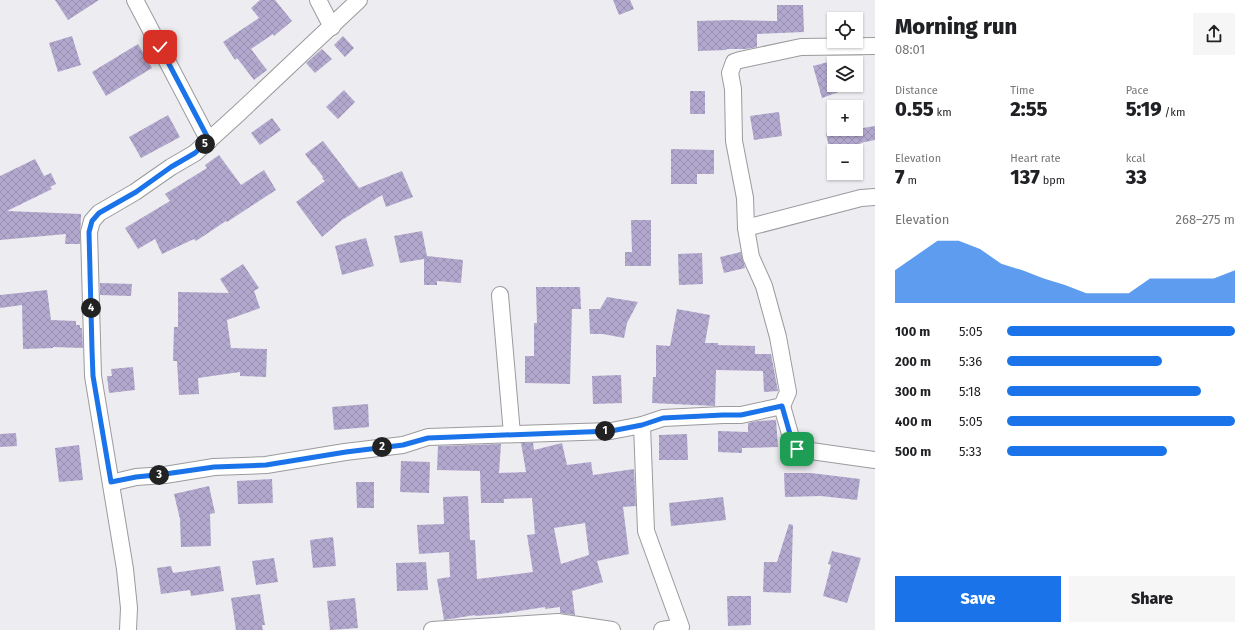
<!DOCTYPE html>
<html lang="en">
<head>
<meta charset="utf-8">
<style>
	:root { --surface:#fff; --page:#f6f6f6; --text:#202124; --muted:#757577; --accent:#1a73e8 }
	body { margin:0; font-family:"Fira Sans",sans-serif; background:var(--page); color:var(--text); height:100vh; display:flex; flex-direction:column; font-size:15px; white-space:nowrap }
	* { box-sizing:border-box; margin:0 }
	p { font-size:13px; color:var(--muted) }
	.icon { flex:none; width:22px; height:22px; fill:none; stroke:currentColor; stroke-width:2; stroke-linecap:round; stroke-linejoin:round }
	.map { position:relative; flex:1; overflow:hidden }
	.side { display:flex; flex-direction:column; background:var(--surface); width:380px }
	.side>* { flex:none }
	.tools { position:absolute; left:827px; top:12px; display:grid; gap:8px }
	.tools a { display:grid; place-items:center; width:36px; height:36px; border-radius:0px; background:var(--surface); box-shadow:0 1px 3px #0004; font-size:20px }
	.pin { position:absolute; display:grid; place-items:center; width:34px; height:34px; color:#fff; margin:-17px; border-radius:8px; box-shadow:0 2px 6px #0006 }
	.km { position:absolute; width:20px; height:20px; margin:-10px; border-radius:50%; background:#222; color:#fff; font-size:11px; line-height:20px; text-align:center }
	.round { display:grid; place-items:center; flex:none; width:42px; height:42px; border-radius:0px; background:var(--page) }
	.summary { display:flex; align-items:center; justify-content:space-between; height:68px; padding:0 20px }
	h1 { font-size:22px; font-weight:800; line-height:30px }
	.figures { display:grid; grid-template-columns:repeat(3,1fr); gap:6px; height:68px; padding:4px 20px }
	.figures div { display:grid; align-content:center }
	.figures b { font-size:20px; font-weight:800 }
	.figures small { font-size:11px; font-weight:400 }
	.figures p { font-size:11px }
	.chart { height:112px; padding:8px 20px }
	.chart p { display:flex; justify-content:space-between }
	.chart svg { width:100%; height:72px; margin-top:4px; fill:var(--accent); opacity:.7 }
	.action { display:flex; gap:8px; margin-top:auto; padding:8px 20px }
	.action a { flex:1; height:46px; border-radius:0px; background:var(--accent); color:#fff; font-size:16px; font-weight:800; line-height:46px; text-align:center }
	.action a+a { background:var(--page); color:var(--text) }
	ul { padding:0 20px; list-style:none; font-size:13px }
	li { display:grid; grid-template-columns:64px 48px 1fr; align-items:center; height:30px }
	li i { height:10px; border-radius:5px; background:var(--accent) }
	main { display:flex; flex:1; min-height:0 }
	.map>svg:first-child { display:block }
	.building { fill:url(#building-cross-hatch); fill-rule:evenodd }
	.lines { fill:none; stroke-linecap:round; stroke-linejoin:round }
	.minor-casing { stroke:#9b9b9e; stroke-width:18 }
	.minor { stroke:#fff; stroke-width:16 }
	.route-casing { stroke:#fff; stroke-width:8 }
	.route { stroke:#1a73e8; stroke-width:5 }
</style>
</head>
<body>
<main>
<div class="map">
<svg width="875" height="630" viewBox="0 0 875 630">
	<defs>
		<pattern id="building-cross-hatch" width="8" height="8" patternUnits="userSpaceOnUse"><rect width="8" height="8" fill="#b2a8ce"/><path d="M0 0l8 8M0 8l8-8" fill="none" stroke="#9890b0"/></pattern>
	</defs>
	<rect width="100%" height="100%" fill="#edecf0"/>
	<g class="building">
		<path d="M55 0H99L68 20Z"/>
		<path d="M260 0H275L292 21 274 36 273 34 251 49 267 70 254 80 237 58 235 60 223 42 259 18 251 8Z"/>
		<path d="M613 0H630L634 9 619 15Z"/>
		<path d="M777 5H803L804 32 757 34V47L746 49H726L727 50 698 51 697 21 732 20 777 21Z"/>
		<path d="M72 36 81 65 58 72 49 43Z"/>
		<path d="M343 36 354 48 345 57 334 45Z"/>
		<path d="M138 44 152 68 106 96 92 72Z"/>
		<path d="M322 49 332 59 315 73 306 63Z"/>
		<path d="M843 58 845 63H834V85H851L852 87 822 98 813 66Z"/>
		<path d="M344 90 355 102 338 119 326 107Z"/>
		<rect x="690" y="91" width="15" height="23"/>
		<path d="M779 112 782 136 754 140 750 116Z"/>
		<path d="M168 115 180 137 141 158 129 137Z"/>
		<path d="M272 118 281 130 260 145 251 133Z"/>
		<path d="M875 126V140L860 143 861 146 830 151 826 134Z"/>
		<path d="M323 141 359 188 402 171 413 197 386 207 382 195 342 220 322 237 296 202 325 181 322 178 323 177 314 165H313L305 154Z"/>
		<path d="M671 149 714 150V174H697V184H671Z"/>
		<path d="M219 155 241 185 264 170 276 190 227 222 226 221 196 241 194 239 162 254 155 239 138 249 125 228 170 201 165 194 207 168 205 165Z"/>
		<path d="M35 159 44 176 51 173 56 184 50 187 52 189 7 211 81 214 80 244H65L66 234 0 240V176Z"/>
		<path d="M631 220H651V266H625V252H632Z"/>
		<path d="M422 231 427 256 463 260 461 283 437 281V285H424V259L400 263 394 236Z"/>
		<path d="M366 238 374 266 342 275 335 246Z"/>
		<path d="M741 252 745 268 724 273 720 257Z"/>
		<path d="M702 253 703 284 679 285 678 254Z"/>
		<path d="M243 264 259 288 254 291 260 308 227 320 231 348 267 349 266 377 240 376V372L198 378 199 394 179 395 177 361H173L174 327H178V292L229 293 220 279Z"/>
		<path d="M100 283 132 284 131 296 100 295Z"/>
		<path d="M536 287H580L581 309H572L570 384 525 383V356H534V323H537Z"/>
		<path d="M47 290 51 320 76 321V325H80V328H82L83 348 53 347V348L23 349 22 305 0 308V295Z"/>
		<path d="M607 297 638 302 627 323 624 338 603 334H590L589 309H600Z"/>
		<path d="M677 309 710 315 705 343H718V345L755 346V354H771L778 391 764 392 763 371 716 370 715 406 652 403 653 377H656V345L670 346Z"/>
		<path d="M133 367 135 390 109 393 107 376H112L111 369Z"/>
		<path d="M621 375 622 403 593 404 592 376Z"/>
		<path d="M368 404 369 427 334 430 332 407Z"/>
		<path d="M776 420 778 447 742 448V453L718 452V431L748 432V423L758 421Z"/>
		<path d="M16 433 17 446 0 447V434Z"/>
		<path d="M687 434 688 460H659V435Z"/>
		<path d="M521 443H533L534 450 562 443 567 465 591 462 593 475 634 469 636 506 623 507 629 554 597 561 603 582 572 591 575 615 560 613V607L545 609V607L500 614 475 616V615L444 620 437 579 450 577 449 552 419 554 417 525 444 524 443 497 468 496 470 540H475L477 579 533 572 527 535 535 534 532 498 504 499V503H481L480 471 437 470 438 446 501 444 499 473 526 472ZM585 523 589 555 561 564 554 528Z"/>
		<path d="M79 445 83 480 59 482 55 448Z"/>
		<path d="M401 461 430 462 429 493 400 492Z"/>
		<path d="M784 473H811L860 479 857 500 821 496 785 497Z"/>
		<path d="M272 479 273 503 238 504 237 481Z"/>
		<path d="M356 482H374V508H357Z"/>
		<path d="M209 486 215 513 210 514 211 546 181 547 180 519 174 494Z"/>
		<path d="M723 497 726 520 671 526 669 503Z"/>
		<path d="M789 524 793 525 791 593 763 592 764 562H777Z"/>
		<path d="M333 537 336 566 313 568 310 540Z"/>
		<path d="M832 551 861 558 847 603 823 596 831 565 828 564Z"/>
		<path d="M274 558 278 582 256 585 252 561Z"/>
		<path d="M426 562 428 590 397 591 396 563Z"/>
		<path d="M171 566 173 573 220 566 224 591 191 596 190 590 161 594 157 568Z"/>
		<path d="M260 594 265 625H262L263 630H236L231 598Z"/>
		<path d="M727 596H751V625L728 626Z"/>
		<path d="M355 598 358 628 330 630 327 601Z"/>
	</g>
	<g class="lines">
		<defs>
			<g id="minor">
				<path d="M135 0 209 141"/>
				<path d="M318 0 332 27"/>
				<path d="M746 228 861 198 875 197"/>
				<path d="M500 295 512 434"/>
				<path d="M782 406 790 434 797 449 875 460"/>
				<path d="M642 425 646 531 681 627 662 630"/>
				<path d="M111 483 136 477 165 475 214 467 266 465 345 452 403 445 428 437 611 431 642 425 663 418 723 415H741L782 406 788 392 778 337 764 286 751 257 746 228 745 198 734 141 733 89 730 73 734 62 740 60 801 47 875 46"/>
				<path d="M128 630 129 608 125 569 93 376 89 232 92 221 99 213 135 192 171 167 195 153 239 113 359 0"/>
				<path d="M432 630 558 622 612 630"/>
			</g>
		</defs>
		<use href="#minor" class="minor-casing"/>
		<use href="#minor" class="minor"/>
	</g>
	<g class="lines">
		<defs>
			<path id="route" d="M160 47 209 140 195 153 171 167 136 192 99 213 92 221 89 232 92 350 93 376 111 482 136 477 165 474 214 467 266 465 346 452 403 445 428 438 611 431 642 425 663 418 723 415H741L782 406 790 434 797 449"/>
		</defs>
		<use href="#route" class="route-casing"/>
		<use href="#route" class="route"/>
	</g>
</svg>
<div class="tools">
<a><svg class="icon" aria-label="locate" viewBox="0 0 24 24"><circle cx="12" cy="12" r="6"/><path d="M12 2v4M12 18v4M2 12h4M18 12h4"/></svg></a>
<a><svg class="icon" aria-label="layers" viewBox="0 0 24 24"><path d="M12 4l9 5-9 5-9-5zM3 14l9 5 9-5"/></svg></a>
<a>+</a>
<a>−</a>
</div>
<div class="pin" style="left:797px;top:449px;background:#1e9e55"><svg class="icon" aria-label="arrive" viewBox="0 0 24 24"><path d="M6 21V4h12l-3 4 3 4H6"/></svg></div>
<div class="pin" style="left:160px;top:47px;background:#d93025"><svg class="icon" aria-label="check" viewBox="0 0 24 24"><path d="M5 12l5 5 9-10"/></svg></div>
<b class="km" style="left:605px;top:431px">1</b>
<b class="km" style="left:382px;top:447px">2</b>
<b class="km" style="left:159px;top:475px">3</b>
<b class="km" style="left:91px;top:308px">4</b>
<b class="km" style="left:205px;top:144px">5</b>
</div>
<section class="side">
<div class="summary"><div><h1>Morning run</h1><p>08:01</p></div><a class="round"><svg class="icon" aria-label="share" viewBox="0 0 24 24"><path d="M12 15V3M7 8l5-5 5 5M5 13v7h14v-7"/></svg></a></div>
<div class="figures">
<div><p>Distance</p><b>0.55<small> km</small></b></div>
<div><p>Time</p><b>2:55</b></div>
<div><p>Pace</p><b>5:19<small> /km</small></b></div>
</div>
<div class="figures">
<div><p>Elevation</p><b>7<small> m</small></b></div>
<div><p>Heart rate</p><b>137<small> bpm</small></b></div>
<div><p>kcal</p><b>33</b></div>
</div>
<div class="chart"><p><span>Elevation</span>268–275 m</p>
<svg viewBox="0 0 160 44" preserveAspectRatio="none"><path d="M0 44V24L10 15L20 6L30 6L40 11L50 20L60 24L70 29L80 33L90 38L100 38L110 38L120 29L130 29L140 29L150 29L160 24V44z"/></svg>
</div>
<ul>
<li><b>100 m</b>5:05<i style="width:100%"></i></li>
<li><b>200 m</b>5:36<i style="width:68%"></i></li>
<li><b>300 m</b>5:18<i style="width:85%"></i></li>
<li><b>400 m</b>5:05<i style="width:100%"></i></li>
<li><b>500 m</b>5:33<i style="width:70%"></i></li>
</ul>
<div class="action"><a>Save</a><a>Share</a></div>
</section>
</main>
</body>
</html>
